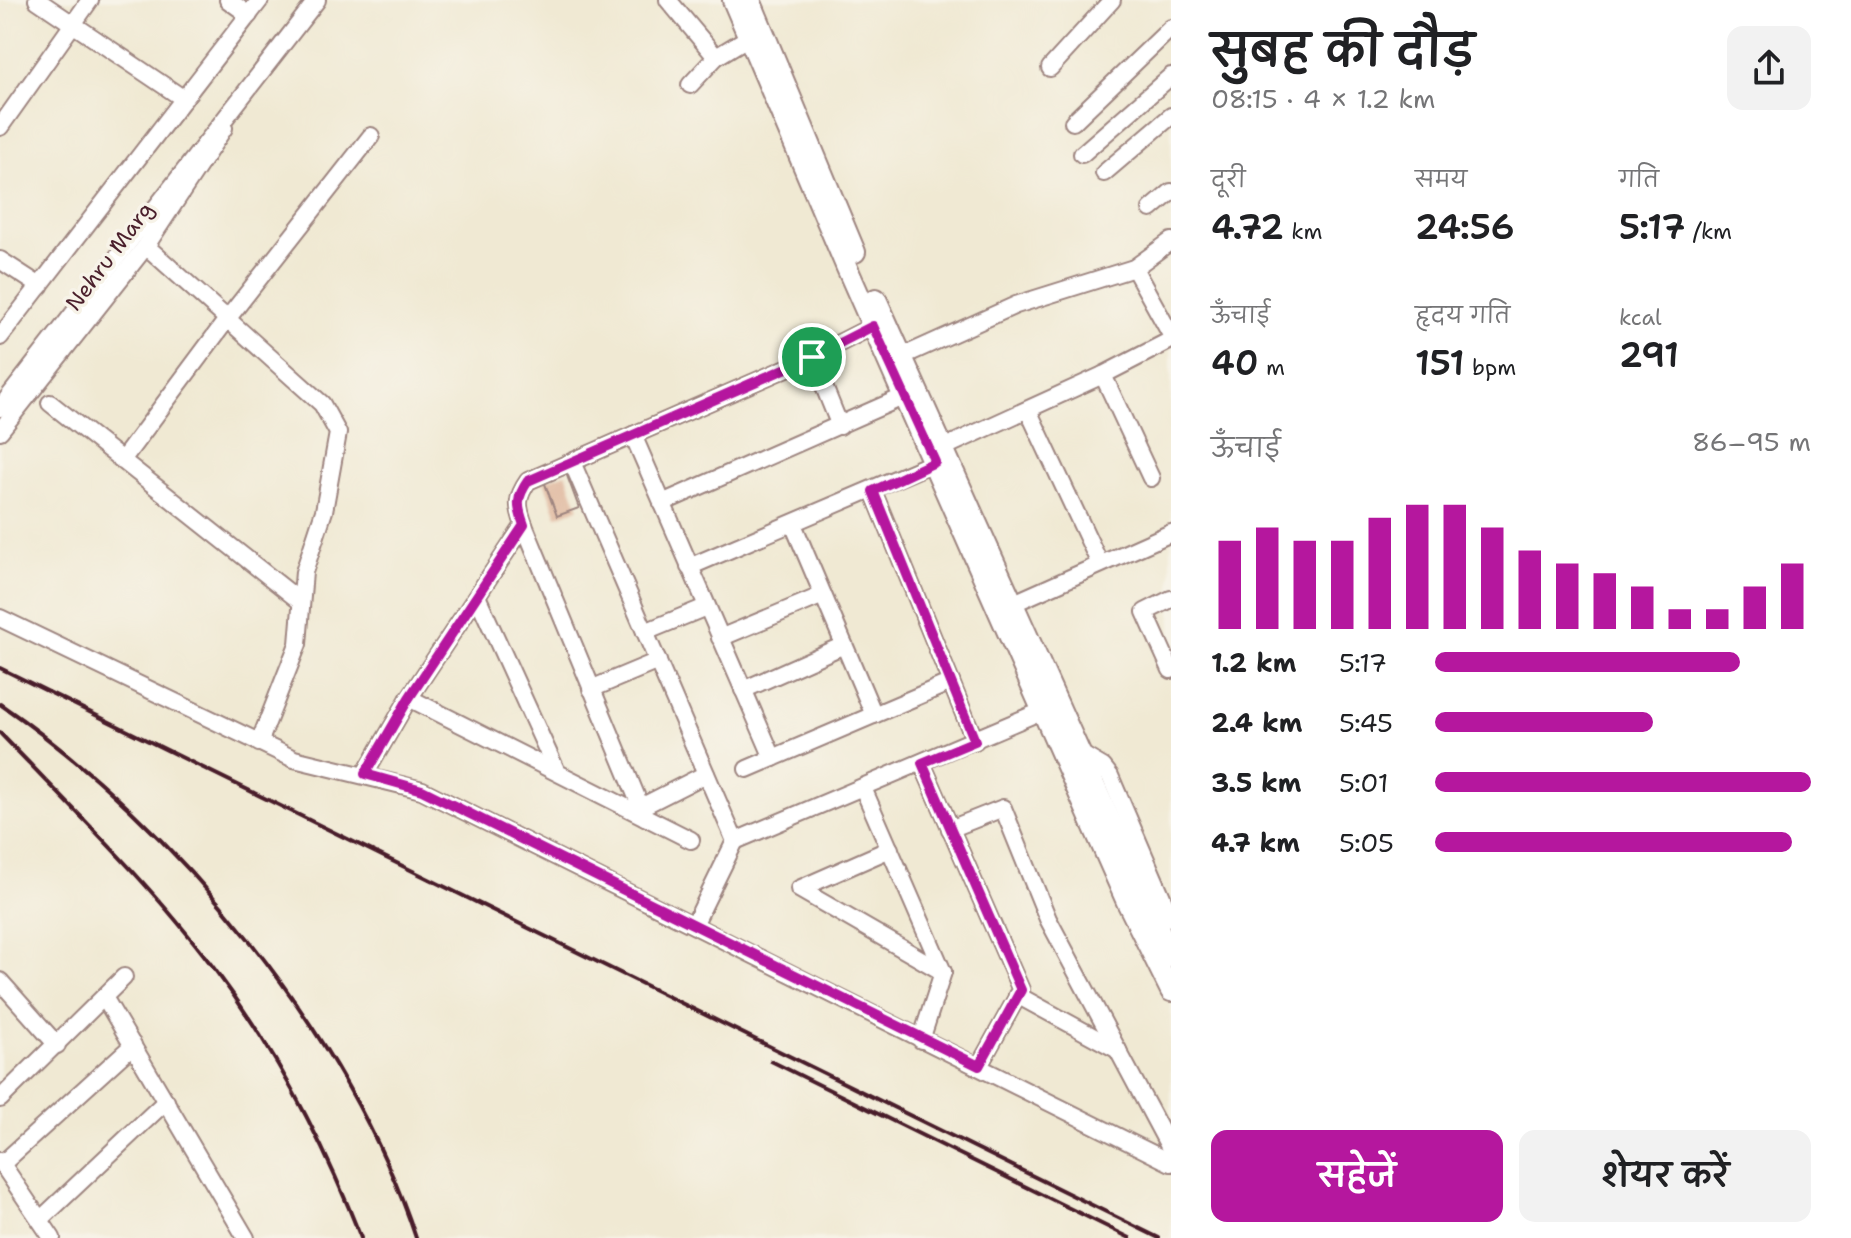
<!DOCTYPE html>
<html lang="hi">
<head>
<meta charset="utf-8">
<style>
	:root { --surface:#fff; --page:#f2f2f2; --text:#202124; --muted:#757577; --accent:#b5179e }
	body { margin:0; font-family:"Shantell Sans","Playpen Sans Deva",sans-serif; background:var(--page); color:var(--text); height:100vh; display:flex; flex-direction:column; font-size:30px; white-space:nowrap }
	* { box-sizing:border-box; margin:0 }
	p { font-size:26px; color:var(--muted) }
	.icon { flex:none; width:44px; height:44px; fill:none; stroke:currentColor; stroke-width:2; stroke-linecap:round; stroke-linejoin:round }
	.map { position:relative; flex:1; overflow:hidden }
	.drawer { display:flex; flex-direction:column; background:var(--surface); width:680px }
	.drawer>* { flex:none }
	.pin { position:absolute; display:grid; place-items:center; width:68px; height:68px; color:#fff; margin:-34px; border:4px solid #fff; border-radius:50%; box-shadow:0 2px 8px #0007 }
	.round { display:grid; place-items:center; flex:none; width:84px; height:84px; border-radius:16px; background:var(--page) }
	.head { display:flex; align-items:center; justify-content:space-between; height:136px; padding:0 40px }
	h1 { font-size:44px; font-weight:600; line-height:60px }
	.stats { display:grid; grid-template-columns:repeat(3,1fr); gap:12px; height:136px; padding:8px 40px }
	.stats div { display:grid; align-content:center }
	.stats b { font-size:34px; font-weight:600 }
	.stats small { font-size:22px; font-weight:400 }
	.stats p { font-size:22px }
	.chart { height:224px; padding:16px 40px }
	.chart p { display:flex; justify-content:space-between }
	.chart svg { width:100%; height:144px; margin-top:8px; stroke:var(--accent); stroke-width:6 }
	.button { display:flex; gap:16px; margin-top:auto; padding:16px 40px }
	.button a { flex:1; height:92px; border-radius:16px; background:var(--accent); color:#fff; font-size:32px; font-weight:600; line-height:92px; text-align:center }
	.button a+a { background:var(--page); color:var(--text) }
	ul { padding:0 40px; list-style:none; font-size:26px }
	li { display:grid; grid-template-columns:128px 96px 1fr; align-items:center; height:60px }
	li i { height:20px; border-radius:10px; background:var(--accent) }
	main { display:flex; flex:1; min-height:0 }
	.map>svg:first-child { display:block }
	.building { fill:#ddb094 }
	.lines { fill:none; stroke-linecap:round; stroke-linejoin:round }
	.minor-casing { stroke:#9d847f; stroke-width:20 }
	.major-casing { stroke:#9d847f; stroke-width:24 }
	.minor { stroke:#fff; stroke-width:16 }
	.major { stroke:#fff; stroke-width:20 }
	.rail { stroke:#4a1f2b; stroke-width:4 }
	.route-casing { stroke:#fff; stroke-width:16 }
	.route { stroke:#b5179e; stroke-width:10 }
	.labels { text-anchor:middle; stroke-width:7; stroke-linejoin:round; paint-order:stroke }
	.street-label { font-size:22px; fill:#4a1f2b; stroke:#f7f3e8 }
</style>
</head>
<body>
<main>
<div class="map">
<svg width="1171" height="1238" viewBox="0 0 1171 1238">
	<rect width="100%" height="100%" fill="#f7f3e8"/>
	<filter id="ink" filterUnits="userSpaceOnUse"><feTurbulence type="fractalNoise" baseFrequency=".0125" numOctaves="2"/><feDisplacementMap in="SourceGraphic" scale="16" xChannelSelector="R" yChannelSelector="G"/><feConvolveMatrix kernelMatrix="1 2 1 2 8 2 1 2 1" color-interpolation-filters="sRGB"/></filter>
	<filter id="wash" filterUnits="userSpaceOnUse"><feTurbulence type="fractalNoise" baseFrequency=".006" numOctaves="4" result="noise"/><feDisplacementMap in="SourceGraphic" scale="32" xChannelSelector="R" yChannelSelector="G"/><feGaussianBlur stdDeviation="1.8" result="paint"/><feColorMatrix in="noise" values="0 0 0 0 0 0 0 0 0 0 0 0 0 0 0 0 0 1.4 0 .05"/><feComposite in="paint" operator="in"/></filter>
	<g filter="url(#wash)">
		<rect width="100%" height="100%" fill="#f0e9d3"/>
		<g id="blocks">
			<path class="building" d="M566 473 579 508 557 516 544 481Z"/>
		</g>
	</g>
	<g filter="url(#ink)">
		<use href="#blocks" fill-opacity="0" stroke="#9d847f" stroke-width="2"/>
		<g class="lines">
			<defs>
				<g id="minor">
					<path d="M37 0 184 99"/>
					<path d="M228 0 249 15"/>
					<path d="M668 0 716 57"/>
					<path d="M1050 68 1112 0"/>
					<path d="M690 85 716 57 749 37"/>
					<path d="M1073 122 1171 28"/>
					<path d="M0 127 90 0"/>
					<path d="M1082 154 1171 76"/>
					<path d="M1104 173 1171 116"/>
					<path d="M1151 209 1171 192"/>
					<path d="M146 246 322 404 338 433 324 511 304 572 298 644 259 743"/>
					<path d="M0 260 40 286"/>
					<path d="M1134 268 1171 335"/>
					<path d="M0 337 260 0"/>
					<path d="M903 356 1016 305 1134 268 1171 241"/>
					<path d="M812 357 840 426"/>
					<path d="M1103 375 1151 478"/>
					<path d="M50 403 301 602"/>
					<path d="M0 408 317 0"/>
					<path d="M1028 410 1100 564"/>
					<path d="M0 431 146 246 224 128"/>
					<path d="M633 435 773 758"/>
					<path d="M934 452 1103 375 1171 340"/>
					<path d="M123 459 228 318 371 136"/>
					<path d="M572 462 735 841 694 925"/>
					<path d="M873 491 975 741"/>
					<path d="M662 503 905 396"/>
					<path d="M793 524 874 715"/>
					<path d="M524 525 645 817"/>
					<path d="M689 567 935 462"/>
					<path d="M477 596 557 772"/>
					<path d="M1171 599 1145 612 1171 670"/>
					<path d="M1014 603 1171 533"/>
					<path d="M0 618 294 759 422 790 1171 1163"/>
					<path d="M645 632 706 607"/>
					<path d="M720 638 823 595"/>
					<path d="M591 689 658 661"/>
					<path d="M743 690 844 645"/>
					<path d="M409 698 691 840"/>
					<path d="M1081 754 1103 767 1110 776 1171 918"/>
					<path d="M922 763 1021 990 979 1066"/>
					<path d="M747 769 951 682"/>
					<path d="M365 774 409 698 524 525C517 506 516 498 528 481L812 357 873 326"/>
					<path d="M863 788 943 972 921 1040"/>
					<path d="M641 807 706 774"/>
					<path d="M950 829 1003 808 1048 919 1171 1150"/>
					<path d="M735 841 1044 710"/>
					<path d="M890 849 799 889 943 972"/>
					<path d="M0 981 57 1045"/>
					<path d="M1017 995 1118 1050"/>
					<path d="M104 997 246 1238"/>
					<path d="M0 1099 124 977"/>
					<path d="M0 1161 52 1238"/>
					<path d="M2 1164 133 1045"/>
					<path d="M40 1220 166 1101"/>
				</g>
				<g id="major">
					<path d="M733 0 847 268 1127 902 1171 991"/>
					<path d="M750 0 855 252"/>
					<path d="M876 299 1171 956"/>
				</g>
			</defs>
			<use href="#minor" class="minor-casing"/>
			<use href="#major" class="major-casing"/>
			<use href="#minor" class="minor"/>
			<use href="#major" class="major"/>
			<g class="rail">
				<path d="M0 668 1159 1238"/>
				<path d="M0 704C176 825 349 1034 416 1238"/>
				<path d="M0 733C73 809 150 883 213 967 276 1050 323 1141 361 1238"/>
				<path d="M771 1061 1130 1238"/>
			</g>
		</g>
	</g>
	<g class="lines" filter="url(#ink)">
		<defs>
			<path id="route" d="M873 326 935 462 873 491 975 741 922 763 1021 990 979 1066 422 790 365 774 409 698 524 525C517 506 516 498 528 481L812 357Z"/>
		</defs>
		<use href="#route" class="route-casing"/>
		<use href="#route" class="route"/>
	</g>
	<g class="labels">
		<g class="street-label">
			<text transform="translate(109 256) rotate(-53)" y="8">Nehru Marg</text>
		</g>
	</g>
</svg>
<div class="pin" style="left:812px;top:357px;background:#1e9e55"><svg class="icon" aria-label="arrive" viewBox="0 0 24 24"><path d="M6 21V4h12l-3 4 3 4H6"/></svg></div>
</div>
<section class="drawer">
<div class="head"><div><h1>सुबह की दौड़</h1><p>08:15 · 4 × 1.2 km</p></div><a class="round"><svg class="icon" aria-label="share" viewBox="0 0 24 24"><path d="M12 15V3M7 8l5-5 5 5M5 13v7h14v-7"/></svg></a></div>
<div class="stats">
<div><p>दूरी</p><b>4.72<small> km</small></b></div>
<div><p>समय</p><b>24:56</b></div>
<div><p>गति</p><b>5:17<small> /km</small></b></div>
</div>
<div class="stats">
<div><p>ऊँचाई</p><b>40<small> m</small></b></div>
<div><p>हृदय गति</p><b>151<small> bpm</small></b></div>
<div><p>kcal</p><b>291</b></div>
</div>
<div class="chart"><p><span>ऊँचाई</span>86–95 m</p>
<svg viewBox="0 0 160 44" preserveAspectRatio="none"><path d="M5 44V17M15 44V13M25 44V17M35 44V17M45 44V10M55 44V6M65 44V6M75 44V13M85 44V20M95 44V24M105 44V27M115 44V31M125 44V38M135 44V38M145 44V31M155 44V24"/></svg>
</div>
<ul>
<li><b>1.2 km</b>5:17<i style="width:81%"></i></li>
<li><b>2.4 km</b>5:45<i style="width:58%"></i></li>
<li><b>3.5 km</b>5:01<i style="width:100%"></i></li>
<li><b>4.7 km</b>5:05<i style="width:95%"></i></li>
</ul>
<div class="button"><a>सहेजें</a><a>शेयर करें</a></div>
</section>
</main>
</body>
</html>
